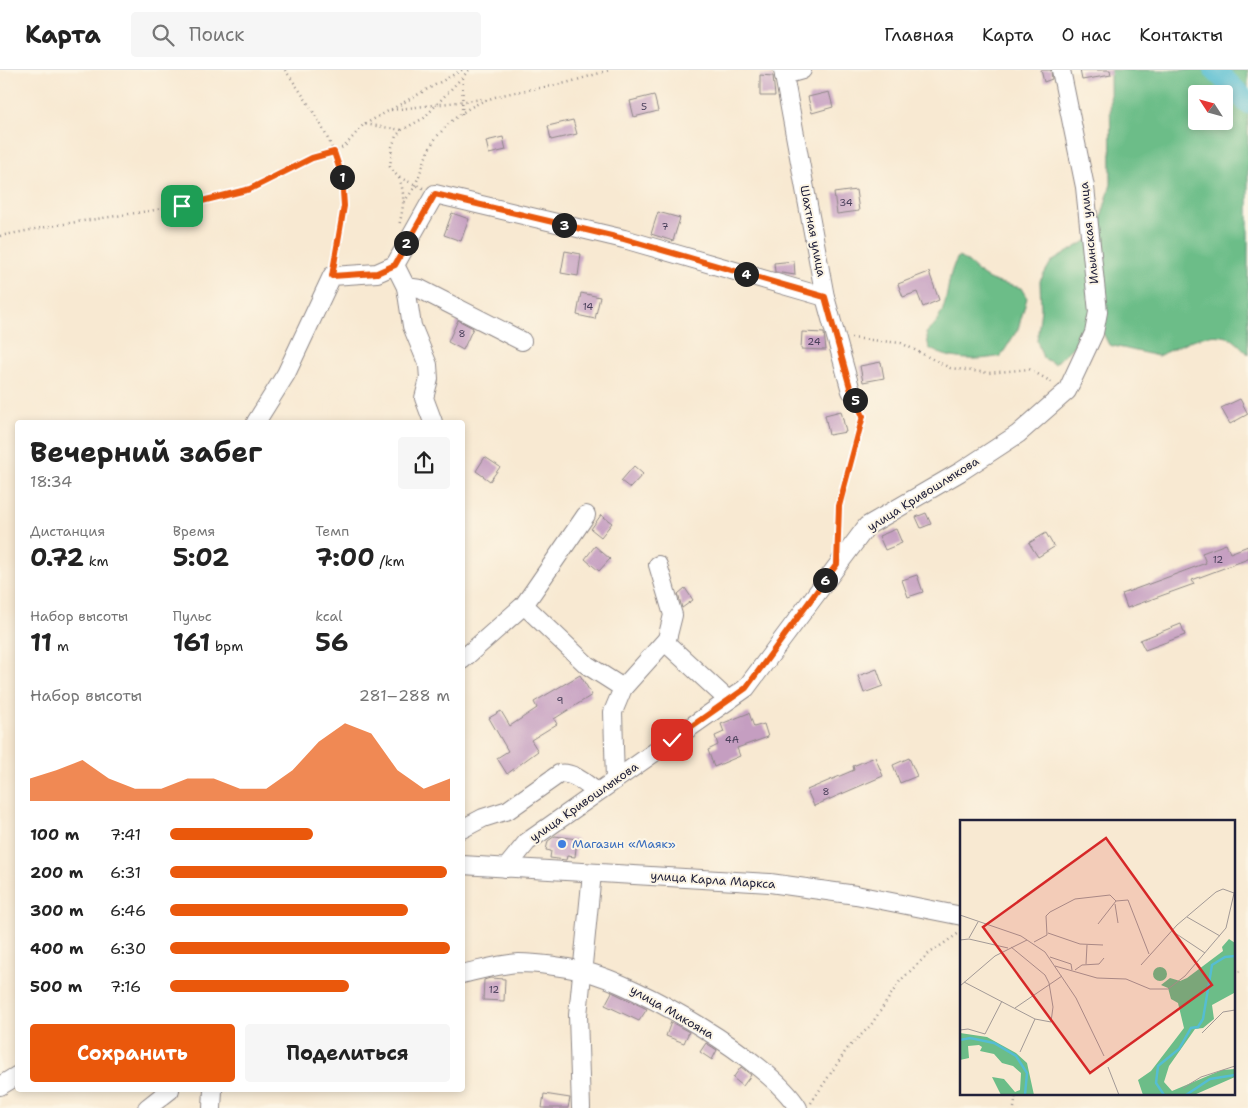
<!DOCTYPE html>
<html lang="ru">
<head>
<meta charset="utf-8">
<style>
	:root { --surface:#fff; --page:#f6f6f6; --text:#222; --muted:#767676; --line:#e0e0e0; --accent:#ea580c }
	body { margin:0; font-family:"Shantell Sans",sans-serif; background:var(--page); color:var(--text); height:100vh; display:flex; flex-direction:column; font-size:19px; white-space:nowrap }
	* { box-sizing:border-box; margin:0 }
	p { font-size:16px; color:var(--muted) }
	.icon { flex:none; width:28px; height:28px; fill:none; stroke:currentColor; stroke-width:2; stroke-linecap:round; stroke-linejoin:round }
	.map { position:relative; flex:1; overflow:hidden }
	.panel { position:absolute; left:15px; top:350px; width:450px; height:672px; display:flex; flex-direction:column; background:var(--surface); border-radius:5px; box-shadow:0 2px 8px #0003 }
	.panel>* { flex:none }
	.needle { width:32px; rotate:306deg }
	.tools { position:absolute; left:1188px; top:15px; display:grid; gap:10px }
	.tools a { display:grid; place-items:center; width:45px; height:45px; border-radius:5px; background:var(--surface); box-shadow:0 2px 8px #0003; font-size:25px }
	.pin { position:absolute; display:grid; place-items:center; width:42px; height:42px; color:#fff; margin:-21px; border-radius:10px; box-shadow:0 2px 8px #0006 }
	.km { position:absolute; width:25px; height:25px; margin:-12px; border-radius:50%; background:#222; color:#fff; font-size:14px; line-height:25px; text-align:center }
	.round { display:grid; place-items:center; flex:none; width:52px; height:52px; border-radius:5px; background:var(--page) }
	.headline { display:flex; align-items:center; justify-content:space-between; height:85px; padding:0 15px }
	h1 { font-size:28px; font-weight:700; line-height:38px }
	.figures { display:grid; grid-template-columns:repeat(3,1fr); gap:8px; height:85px; padding:5px 15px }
	.figures div { display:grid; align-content:center }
	.figures b { font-size:25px; font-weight:700 }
	.figures small { font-size:14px; font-weight:400 }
	.figures p { font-size:14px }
	.chart { height:140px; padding:10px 15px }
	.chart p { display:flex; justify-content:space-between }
	.chart svg { width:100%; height:90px; margin-top:5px; fill:var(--accent); opacity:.7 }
	.action { display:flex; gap:10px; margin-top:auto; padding:10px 15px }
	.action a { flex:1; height:58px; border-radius:5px; background:var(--accent); color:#fff; font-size:20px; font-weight:700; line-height:58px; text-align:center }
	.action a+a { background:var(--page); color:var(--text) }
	ul { padding:0 15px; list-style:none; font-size:16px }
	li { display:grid; grid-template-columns:80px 60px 1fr; align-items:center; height:38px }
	li i { height:12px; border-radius:6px; background:var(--accent) }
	header { display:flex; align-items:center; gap:30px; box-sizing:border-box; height:70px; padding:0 25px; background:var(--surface); border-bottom:1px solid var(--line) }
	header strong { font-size:24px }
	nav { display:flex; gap:28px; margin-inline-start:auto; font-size:18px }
	.search { width:350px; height:45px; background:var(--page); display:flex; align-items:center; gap:12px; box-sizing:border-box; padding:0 18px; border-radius:5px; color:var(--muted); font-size:19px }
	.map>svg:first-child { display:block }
	.forest { fill:#6cbd88; stroke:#477062; fill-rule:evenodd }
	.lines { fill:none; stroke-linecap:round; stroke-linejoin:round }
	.river { stroke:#55bdd2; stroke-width:22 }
	.building { fill:#c59ec1 }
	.minor-casing { stroke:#8d8686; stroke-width:20 }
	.path { stroke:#8d8686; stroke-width:2.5; stroke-dasharray:1 4; stroke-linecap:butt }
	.minor { stroke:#fff; stroke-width:18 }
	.route-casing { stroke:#fff; stroke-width:10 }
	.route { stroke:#ea580c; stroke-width:6 }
	.shop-dot { fill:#3f7fe0; stroke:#fcf5e5; stroke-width:2 }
	.labels { text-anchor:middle; stroke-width:4; stroke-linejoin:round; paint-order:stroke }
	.number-label { font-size:10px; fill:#4b415c }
	.street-label { font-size:12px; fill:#22223b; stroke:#fcf5e5 }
	.shop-label { font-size:12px; fill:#366cbe; stroke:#fcf5e5; text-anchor:start }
	.inset-river { fill:none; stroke:#55bdd2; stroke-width:2.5 }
	.inset-road { fill:none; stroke:#a29996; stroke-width:1 }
	.view { fill:#d62828; fill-opacity:0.15; stroke:#d62828; stroke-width:2.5 }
	.inset-edge { fill:none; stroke:#22223b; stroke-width:2.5 }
</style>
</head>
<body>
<header>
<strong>Карта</strong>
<div class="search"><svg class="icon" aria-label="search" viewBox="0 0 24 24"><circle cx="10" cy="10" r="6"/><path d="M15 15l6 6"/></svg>Поиск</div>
<nav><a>Главная</a><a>Карта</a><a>О нас</a><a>Контакты</a></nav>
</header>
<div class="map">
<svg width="1248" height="1038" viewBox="0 0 1248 1038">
	<rect width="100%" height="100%" fill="#fcf5e5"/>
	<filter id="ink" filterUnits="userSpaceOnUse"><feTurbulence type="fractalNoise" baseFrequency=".02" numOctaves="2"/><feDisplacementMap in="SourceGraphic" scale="10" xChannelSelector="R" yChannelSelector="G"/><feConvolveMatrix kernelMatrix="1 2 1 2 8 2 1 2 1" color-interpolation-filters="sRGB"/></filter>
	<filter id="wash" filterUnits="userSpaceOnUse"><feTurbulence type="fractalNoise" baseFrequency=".0096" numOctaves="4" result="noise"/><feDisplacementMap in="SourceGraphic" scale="20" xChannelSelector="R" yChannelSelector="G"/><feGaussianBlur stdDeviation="1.12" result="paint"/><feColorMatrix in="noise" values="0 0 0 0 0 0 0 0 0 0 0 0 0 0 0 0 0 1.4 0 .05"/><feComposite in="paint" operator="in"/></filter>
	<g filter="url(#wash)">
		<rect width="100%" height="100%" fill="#f8e9d2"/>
		<g class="forest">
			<path d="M1110 0H1248V284C1243 279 1236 271 1230 268 1206 259 1179 276 1158 286L1109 275 1103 263H1087L1055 294 1043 288 1037 271 1041 239 1040 211 1051 192 1096 165 1111 114ZM1196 24H1224V51H1196Z"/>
			<path d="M958 187C969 190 976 202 987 208 996 213 1010 215 1021 218L1027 228 1018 259 1001 286C977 291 950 291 929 278L926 263C930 259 936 254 939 248 950 229 946 205 958 187Z"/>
		</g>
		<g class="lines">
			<path class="river" d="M1215 0 1248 33"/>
		</g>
		<g id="blocks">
			<g class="building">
				<path d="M1041 0H1051L1052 9 1044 12Z"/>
				<path d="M1080 0H1110L1111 5 1082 10Z"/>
				<path d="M760 5 773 6 775 26H760Z"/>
				<path d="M829 22 833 37 812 43 808 27Z"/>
				<path d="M654 25 658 41 634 47 630 31Z"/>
				<path d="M573 50 577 64 551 70 548 56Z"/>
				<path d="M503 67 506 80 489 84 486 71Z"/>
				<path d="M856 120 859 141 837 144 834 123Z"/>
				<path d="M658 142 680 148 673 171 651 164Z"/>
				<path d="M452 143 469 149 461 171 444 165Z"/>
				<path d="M565 181 581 184 578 206 561 203Z"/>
				<path d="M794 191 795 205 775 202 774 193Z"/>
				<path d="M929 202 939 230 923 237 917 222 903 227 898 214Z"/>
				<path d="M581 223 600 227 595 249 577 245Z"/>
				<path d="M458 250 473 258 463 280 448 272Z"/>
				<path d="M802 262 824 263 826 280 801 279Z"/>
				<path d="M881 292 884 308 863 312 860 296Z"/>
				<path d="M1240 329 1248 344 1230 354 1221 338Z"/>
				<path d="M841 341 846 362 829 365 825 345Z"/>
				<path d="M485 387 500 397 490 411 476 401Z"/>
				<path d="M634 396 643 404 630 418 621 411Z"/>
				<path d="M926 443 931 454 921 458 916 447Z"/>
				<path d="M601 445 612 453 601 467 591 459Z"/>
				<path d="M896 459 902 473 885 480 879 466Z"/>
				<path d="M1046 463 1054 477 1038 487 1029 473Z"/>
				<path d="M1226 474 1230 483 1248 476V489L1192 510 1194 514 1127 538 1122 524 1206 493 1202 483Z"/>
				<path d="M595 476 610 489 599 501 585 489Z"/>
				<path d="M917 505 923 522 908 527 902 510Z"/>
				<path d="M685 518 693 530 682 538 678 524Z"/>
				<path d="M1181 554 1185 565 1145 580 1140 570Z"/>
				<path d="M877 599 883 616 864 623 858 606Z"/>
				<path d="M580 605 592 625 554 649 557 654 531 670 538 681 507 704 497 688 508 681 489 648 501 641 510 656 537 638 534 632Z"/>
				<path d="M749 643 754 657 764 654 768 667 737 678 740 686 714 697 708 680 718 675 715 666 724 662 721 654Z"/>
				<path d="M875 687 883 706 814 736 807 720 854 700 853 696Z"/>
				<path d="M909 688 917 706 900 713 893 695Z"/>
				<path d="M555 766 577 769 575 787 567 786 566 790 550 788 551 781 546 780 548 771Z"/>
				<path d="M490 908 505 909 504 931 483 930 484 910Z"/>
				<path d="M612 922 647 939 639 951 605 935Z"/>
				<path d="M671 952 689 962 684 973 666 966Z"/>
				<path d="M706 973 717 980 712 990 700 982Z"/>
				<path d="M741 997 751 1005 743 1016 733 1008Z"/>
				<path d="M544 1024 570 1028 568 1038H542Z"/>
			</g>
		</g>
	</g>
	<g filter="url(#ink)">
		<use href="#blocks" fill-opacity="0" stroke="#8d8686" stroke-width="1"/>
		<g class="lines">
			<defs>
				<g id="minor">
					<path d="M783 0 825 227 851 321"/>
					<path d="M784 5 802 0"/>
					<path d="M395 195 406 217 412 256 428 295 429 309 424 328 433 352"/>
					<path d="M406 217 420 219 522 271"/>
					<path d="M256 352 286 304 332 206 377 203 395 195 435 124 624 169 825 227"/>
					<path d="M524 535 587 595 623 618"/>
					<path d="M665 572 728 630"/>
					<path d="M462 590 524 535 586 445"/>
					<path d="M615 710 613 642 623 618 667 569 673 545 658 495"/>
					<path d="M462 759 483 748 508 740 559 704C573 701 587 715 597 722"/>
					<path d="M462 795 770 813 856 825 962 846"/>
					<path d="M506 798 527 772 746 618 867 456 960 402 1018 364 1067 321 1094 263 1098 242 1085 117 1061 0"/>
					<path d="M462 904C480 900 500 894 519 893 537 893 565 897 583 901 637 913 770 991 798 1038"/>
					<path d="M0 1016 18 1005"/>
					<path d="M147 1038 170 1020"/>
					<path d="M212 1038 213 1020"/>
					<path d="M581 1038 578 945 592 803"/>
				</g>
			</defs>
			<use href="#minor" class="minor-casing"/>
			<g class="path">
				<path d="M285 0C312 37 346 88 344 135 343 154 337 174 335 193"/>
				<path d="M391 40 483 29"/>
				<path d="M462 44 463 6"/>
				<path d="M365 54 462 0"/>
				<path d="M399 108C406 125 403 139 399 156"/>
				<path d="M423 118 398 107 390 97 392 77 396 66 402 60 424 48 469 0"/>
				<path d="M404 132C408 126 414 120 416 113 424 95 427 76 441 62 478 20 517 24 566 13 581 9 596 4 610 0"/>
				<path d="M0 166 51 156 181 136 250 119 312 88 334 82 345 76 364 54 402 60"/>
				<path d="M851 268 901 273 950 298 989 303 1029 299 1055 314"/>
				<path d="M838 470 839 436 863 346 856 333"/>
				<path d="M1234 900 1243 903"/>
				<path d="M811 1033 847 979 871 955 900 911 927 885 962 861"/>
				<path d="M1014 1038 1016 1024"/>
			</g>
			<use href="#minor" class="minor"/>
		</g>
	</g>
	<g class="lines" filter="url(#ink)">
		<defs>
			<path id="route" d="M182 136 250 119 312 88 334 82 342 106 344 136 332 206 377 203 395 195 435 124 624 169 825 227 851 321 863 346 839 436 837 494 746 618 672 670"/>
		</defs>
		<use href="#route" class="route-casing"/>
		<use href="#route" class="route"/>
	</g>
	<circle class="shop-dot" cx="562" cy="774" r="5"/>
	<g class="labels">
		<g class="number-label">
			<text x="644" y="40">5</text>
			<text x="846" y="136">34</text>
			<text x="665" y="160">7</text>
			<text x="588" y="240">14</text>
			<text x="462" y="267">8</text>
			<text x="814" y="275">24</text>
			<text x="1218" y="493">12</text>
			<text x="560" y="634">9</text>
			<text x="732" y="673">4А</text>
			<text x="826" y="725">8</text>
			<text x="494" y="923">12</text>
		</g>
		<g class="street-label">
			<text transform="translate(813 161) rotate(79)" y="4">Шахтная улица</text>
			<text transform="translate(1089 163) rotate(-96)" y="4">Ильинская улица</text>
			<text transform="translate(923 424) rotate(-32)" y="4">улица Кривошлыкова</text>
			<text transform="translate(584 732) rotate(-35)" y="4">улица Кривошлыкова</text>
			<text transform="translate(713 810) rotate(4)" y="4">улица Карла Маркса</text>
			<text transform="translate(672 942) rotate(30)" y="4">улица Микояна</text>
		</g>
		<g class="shop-label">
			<text x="572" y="778">Магазин «Маяк»</text>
		</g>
	</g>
	<g transform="translate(960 750)">
		<rect width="275" height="275" fill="#f8e9d2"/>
		<path d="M269 119 275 123 274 173 252 185 254 199 243 208 235 209 209 246 204 262 212 271 262 250 275 249V257L234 275H183L178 260 191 251 224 208 218 183 211 179 208 168 201 165 210 158 220 161 227 158 263 131 262 127ZM193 154a7 7 0 1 1 14 0a7 7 0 1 1-14 0ZM0 213 27 217 56 233 67 243 74 275H41L32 257 44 259 55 272 60 270 61 253 53 246 42 243 34 234 20 231 22 227 19 225 8 226 9 238 0 240Z" fill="#6cbd88"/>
		<path class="inset-river" d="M0 220 10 218 34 223 56 236 67 253 65 275M204 275 196 263 198 246 219 229 231 208 238 207 243 199 252 145 265 137 275 136M226 275 250 259 275 255"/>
		<path class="inset-road" d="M155 84 158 103M0 95 61 116 85 132 116 178 144 236M227 97 260 116M138 104 156 81M212 111 245 133M88 113 120 124 143 125M9 118 18 102M0 120 9 119 48 128M74 122 87 115 86 96 90 92 115 79 150 75 156 81 168 80 189 134M90 137 111 144 112 150M126 144 127 125M181 145 217 105 256 72 263 69 274 73M95 146 137 158 166 159 190 169H208L225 156 266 108 275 69M115 150 122 145 139 144 144 138M4 162 75 199 91 202 93 187 89 163 85 155 51 127M0 166 35 136 67 120M55 188 102 156M0 210 8 209 25 214 42 181M242 213 263 192 275 190M60 232 75 199M148 247 159 275M223 268 241 257 275 246"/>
		<path class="view" d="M146 18 252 165 130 253 23 107Z"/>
		<rect width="275" height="275" class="inset-edge"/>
	</g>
</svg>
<div class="tools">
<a><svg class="needle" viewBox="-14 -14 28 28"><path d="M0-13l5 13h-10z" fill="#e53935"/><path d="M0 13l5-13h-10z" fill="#767676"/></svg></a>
</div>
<div class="pin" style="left:182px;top:136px;background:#1e9e55"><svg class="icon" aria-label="arrive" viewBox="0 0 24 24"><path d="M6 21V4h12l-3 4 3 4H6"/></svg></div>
<div class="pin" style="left:672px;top:670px;background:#d93025"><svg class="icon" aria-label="check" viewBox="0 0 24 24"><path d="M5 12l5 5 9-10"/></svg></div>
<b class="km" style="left:342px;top:107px">1</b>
<b class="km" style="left:406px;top:173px">2</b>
<b class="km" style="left:564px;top:155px">3</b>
<b class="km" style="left:746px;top:204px">4</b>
<b class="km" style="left:855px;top:330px">5</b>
<b class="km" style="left:825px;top:510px">6</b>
<section class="panel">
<div class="headline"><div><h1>Вечерний забег</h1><p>18:34</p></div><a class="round"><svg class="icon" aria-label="share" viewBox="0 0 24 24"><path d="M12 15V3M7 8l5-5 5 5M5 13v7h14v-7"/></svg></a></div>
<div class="figures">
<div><p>Дистанция</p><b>0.72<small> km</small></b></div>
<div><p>Время</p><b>5:02</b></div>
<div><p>Темп</p><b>7:00<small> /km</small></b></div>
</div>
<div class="figures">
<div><p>Набор высоты</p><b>11<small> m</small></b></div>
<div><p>Пульс</p><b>161<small> bpm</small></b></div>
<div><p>kcal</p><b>56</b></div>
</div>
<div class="chart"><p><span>Набор высоты</span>281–288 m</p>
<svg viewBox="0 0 160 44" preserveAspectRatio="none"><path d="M0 44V33L10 29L20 24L30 33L40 38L50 38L60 33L70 33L80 38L90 38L100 29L110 15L120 6L130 11L140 29L150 38L160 33V44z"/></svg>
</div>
<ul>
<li><b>100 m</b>7:41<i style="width:51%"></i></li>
<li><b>200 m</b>6:31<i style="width:99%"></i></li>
<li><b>300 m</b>6:46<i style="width:85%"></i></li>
<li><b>400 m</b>6:30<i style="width:100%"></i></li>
<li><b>500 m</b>7:16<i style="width:64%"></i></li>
</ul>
<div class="action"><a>Сохранить</a><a>Поделиться</a></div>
</section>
</div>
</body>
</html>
